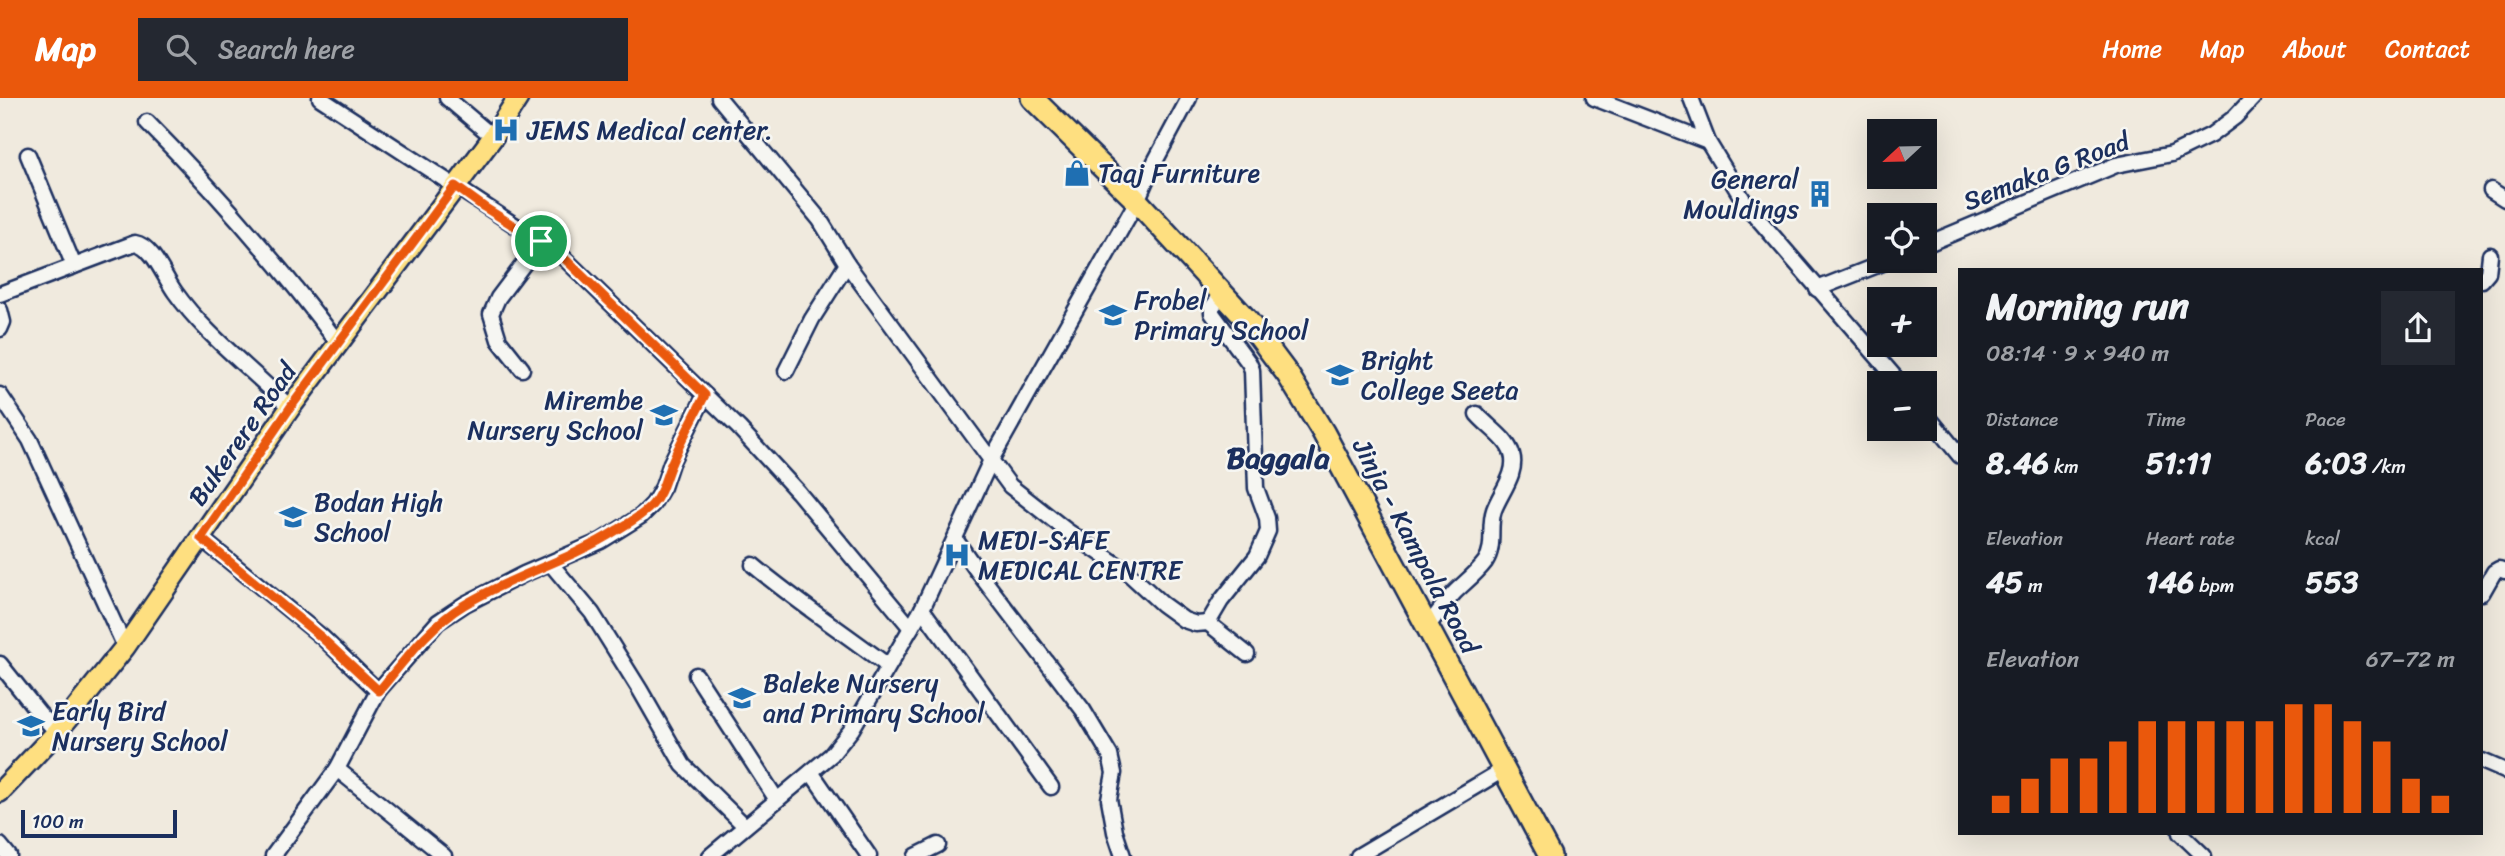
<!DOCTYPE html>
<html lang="en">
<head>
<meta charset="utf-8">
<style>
	:root { --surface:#171b24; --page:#242831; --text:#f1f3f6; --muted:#9ea1a6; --accent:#ea580c }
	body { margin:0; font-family:Sriracha,sans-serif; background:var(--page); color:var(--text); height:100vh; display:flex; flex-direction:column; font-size:26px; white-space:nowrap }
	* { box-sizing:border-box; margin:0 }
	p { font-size:23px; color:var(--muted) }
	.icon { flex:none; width:38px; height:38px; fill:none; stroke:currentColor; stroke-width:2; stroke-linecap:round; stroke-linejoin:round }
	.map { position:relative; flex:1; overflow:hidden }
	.side { position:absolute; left:1958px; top:170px; width:525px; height:567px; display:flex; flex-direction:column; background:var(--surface); border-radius:0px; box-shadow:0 7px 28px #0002 }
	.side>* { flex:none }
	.needle { width:46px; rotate:248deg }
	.tools { position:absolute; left:1867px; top:21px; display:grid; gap:14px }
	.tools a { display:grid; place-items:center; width:70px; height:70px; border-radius:0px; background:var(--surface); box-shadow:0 7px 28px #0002; font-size:35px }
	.scale { position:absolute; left:21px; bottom:18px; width:156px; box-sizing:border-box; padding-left:7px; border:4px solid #1b2f5e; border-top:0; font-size:19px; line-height:24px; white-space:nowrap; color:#1b2f5e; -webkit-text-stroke:5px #f6f6f2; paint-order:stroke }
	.pin { position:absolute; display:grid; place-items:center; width:60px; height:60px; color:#fff; margin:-30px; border:4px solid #fff; border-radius:50%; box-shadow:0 2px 7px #0007 }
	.round { display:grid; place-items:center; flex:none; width:74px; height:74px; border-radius:0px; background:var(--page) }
	.overview { display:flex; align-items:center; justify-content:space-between; height:119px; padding:0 28px }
	h1 { font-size:38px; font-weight:700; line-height:52px }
	.metrics { display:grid; grid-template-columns:repeat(3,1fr); gap:10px; height:119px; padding:7px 28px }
	.metrics div { display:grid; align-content:center }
	.metrics b { font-size:30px; font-weight:700 }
	.metrics small { font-size:19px; font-weight:400 }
	.metrics p { font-size:19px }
	.chart { height:196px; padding:14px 28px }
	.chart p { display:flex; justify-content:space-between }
	.chart svg { width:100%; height:126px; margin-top:7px; stroke:var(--accent); stroke-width:6 }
	header { display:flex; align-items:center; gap:42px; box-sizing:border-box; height:98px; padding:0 35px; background:var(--accent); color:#fff }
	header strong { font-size:33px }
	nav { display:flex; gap:38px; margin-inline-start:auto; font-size:24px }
	.search { width:490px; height:63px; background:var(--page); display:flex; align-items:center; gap:18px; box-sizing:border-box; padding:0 24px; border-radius:0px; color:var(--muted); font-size:26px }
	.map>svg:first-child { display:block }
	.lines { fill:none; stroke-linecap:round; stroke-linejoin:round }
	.minor-casing { stroke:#1b2f5e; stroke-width:19 }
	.major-casing { stroke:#1b2f5e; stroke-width:24 }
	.highway-casing { stroke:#1b2f5e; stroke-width:26 }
	.minor { stroke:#f6f6f2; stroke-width:14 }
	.major { stroke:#fedf80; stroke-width:19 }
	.highway { stroke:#fedf80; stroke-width:21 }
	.route-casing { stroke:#fff; stroke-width:14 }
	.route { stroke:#ea580c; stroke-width:9 }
	.labels { text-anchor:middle; stroke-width:5; stroke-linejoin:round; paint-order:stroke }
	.poi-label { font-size:26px; fill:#1b2f5e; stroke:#f6f6f2; text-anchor:start }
	.street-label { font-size:26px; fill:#1b2f5e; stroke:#f6f6f2 }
	.quarter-label { font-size:30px; font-weight:bold; fill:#1b2f5e; stroke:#f6f6f2 }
</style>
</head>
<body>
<header>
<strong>Map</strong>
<div class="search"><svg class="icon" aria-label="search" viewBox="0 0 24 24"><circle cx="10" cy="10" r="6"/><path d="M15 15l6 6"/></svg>Search here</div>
<nav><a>Home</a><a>Map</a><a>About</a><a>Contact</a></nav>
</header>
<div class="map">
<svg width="2505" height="758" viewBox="0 0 2505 758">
	<rect width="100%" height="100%" fill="#f0eade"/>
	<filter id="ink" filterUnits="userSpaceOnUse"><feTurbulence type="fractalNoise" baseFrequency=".0143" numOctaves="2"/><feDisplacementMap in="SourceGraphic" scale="14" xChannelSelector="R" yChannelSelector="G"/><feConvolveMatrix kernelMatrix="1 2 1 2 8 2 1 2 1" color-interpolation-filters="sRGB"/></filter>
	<g filter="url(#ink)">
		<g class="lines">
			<defs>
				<g id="minor">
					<path d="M320 0 562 158 739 330 798 394 911 530"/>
					<path d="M447 0 493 39"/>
					<path d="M719 0 820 122 847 166 1010 388 1066 432 1125 472 1162 506 1184 522 1196 526 1208 525 1247 556"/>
					<path d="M1594 0 1708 44"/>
					<path d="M1691 0 1708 44 1747 108 1900 285"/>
					<path d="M147 24C215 93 280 167 338 245"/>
					<path d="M28 57 74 168 135 145C153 148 164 179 175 194 206 238 252 271 290 310"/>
					<path d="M2491 92 2505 101"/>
					<path d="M1925 147 2116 67 2172 56 2211 37 2235 19 2253 0"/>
					<path d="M2482 182 2488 175 2490 157"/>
					<path d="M1817 191 1888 163"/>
					<path d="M0 196 74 168"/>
					<path d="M0 212 3 224 0 231"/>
					<path d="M522 271 499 242 491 216 498 200 541 143"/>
					<path d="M786 273 812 221 847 166"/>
					<path d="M0 297 30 342 125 549"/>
					<path d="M1925 315 1960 358"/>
					<path d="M201 440 322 539 378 593 337 671 273 758"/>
					<path d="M955 441 978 474 1083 612 1110 657 1114 675 1109 701 1115 734 1123 758"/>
					<path d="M551 466 592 515 640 592 683 667 745 728"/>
					<path d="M753 467C796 503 843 534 888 568"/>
					<path d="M2482 495 2494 474 2499 471 2505 473"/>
					<path d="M922 511 1051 689"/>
					<path d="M1208 525 1221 503 1257 458 1268 433 1267 420 1256 390 1252 272 1249 265 1212 215V209L1222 197"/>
					<path d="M1427 529C1436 518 1444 506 1454 495 1464 485 1476 476 1485 464 1496 448 1488 429 1494 412 1500 395 1518 375 1512 356 1507 340 1488 329 1477 316"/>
					<path d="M0 566 39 615 57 634"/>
					<path d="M696 577 777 702"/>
					<path d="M378 593 438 524 465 506 524 476 601 443 641 418 653 406 663 389 671 365 705 297"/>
					<path d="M2482 663 2505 673"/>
					<path d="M337 671 444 758"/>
					<path d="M811 674 869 758"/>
					<path d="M2180 735 2204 758"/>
					<path d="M0 747 9 758"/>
					<path d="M710 758 831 657 852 631 922 511 991 362 1137 103 1151 71 1189 0"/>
					<path d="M916 758 938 747"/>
					<path d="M1358 758 1503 672"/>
				</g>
				<path id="major" d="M0 694 57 634 125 549 290 310 493 39 518 0"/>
				<path id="highway" d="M1032 0 1137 103 1246 221 1288 277 1323 334 1550 758"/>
			</defs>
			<use href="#minor" class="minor-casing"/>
			<use href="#major" class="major-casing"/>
			<use href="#highway" class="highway-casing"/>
			<use href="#minor" class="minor"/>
			<use href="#major" class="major"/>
			<use href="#highway" class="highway"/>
		</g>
	</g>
	<g class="lines" filter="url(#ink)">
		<defs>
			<path id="route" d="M455 88 484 109 562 158 705 297C694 319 682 341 672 364 665 379 663 395 652 407 642 418 629 425 617 432 569 463 513 477 464 507 429 528 405 562 379 593L321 539 201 440 290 310Z"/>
		</defs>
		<use href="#route" class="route-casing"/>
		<use href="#route" class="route"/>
	</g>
	<defs>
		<symbol id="hospital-bare" viewBox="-9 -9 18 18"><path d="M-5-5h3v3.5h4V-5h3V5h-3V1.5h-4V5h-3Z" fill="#1f6fb2" stroke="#f6f6f2" stroke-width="2.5" paint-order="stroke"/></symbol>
		<symbol id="shop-bare" viewBox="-9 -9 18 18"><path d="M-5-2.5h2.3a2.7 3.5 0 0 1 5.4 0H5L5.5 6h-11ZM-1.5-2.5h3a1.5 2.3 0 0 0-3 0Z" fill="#1f6fb2" stroke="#f6f6f2" stroke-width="2.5" paint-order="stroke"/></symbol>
		<symbol id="building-bare" viewBox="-9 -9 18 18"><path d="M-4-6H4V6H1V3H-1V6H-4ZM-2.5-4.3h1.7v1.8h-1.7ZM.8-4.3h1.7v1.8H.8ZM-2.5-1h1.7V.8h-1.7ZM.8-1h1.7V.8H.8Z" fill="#1f6fb2" stroke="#f6f6f2" stroke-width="2.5" paint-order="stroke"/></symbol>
		<symbol id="school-bare" viewBox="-9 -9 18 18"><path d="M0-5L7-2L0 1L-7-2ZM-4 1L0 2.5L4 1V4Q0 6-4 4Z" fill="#1f6fb2" stroke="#f6f6f2" stroke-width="2.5" paint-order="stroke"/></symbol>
	</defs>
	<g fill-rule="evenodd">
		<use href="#hospital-bare" x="487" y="13" width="38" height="38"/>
		<use href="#shop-bare" x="1058" y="56" width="38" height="38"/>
		<use href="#building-bare" x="1801" y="77" width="38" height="38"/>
		<use href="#school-bare" x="1094" y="198" width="38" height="38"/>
		<use href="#school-bare" x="1321" y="258" width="38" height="38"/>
		<use href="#school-bare" x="645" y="298" width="38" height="38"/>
		<use href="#school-bare" x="274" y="400" width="38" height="38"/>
		<use href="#hospital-bare" x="938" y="438" width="38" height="38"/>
		<use href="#school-bare" x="723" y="581" width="38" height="38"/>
		<use href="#school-bare" x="12" y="609" width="38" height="38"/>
	</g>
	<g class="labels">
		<g class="poi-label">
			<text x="527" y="41">JEMS Medical center.</text>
			<text x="1098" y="84">Taaj Furniture</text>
			<text x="1799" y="90" text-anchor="end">General<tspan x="1799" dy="30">Mouldings</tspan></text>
			<text x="1134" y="211">Frobel<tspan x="1134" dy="30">Primary School</tspan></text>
			<text x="1361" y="271">Bright<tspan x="1361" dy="30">College Seeta</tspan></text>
			<text x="643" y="311" text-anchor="end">Mirembe<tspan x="643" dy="30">Nursery School</tspan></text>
			<text x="314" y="413">Bodan High<tspan x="314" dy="30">School</tspan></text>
			<text x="978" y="451">MEDI-SAFE<tspan x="978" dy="30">MEDICAL CENTRE</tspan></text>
			<text x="763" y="594">Baleke Nursery<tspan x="763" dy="30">and Primary School</tspan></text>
			<text x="52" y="622">Early Bird<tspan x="52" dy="30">Nursery School</tspan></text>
		</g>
		<g class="street-label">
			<text transform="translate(2046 73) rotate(-21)" y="9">Semaka G Road</text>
			<text transform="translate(242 336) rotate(-55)" y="9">Bukerere Road</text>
			<text transform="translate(1416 448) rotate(62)" y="9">Jinja - Kampala Road</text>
		</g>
		<g class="quarter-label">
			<text x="1278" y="370">Baggala</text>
		</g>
	</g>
</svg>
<div class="tools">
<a><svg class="needle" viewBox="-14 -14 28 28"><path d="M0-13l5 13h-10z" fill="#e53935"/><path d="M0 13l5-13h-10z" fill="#9ea1a6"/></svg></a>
<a><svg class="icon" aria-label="locate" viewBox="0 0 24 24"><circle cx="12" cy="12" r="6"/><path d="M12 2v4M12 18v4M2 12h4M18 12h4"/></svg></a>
<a>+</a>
<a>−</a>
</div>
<div class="scale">100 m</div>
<div class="pin" style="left:541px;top:143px;background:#1e9e55"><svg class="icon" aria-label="arrive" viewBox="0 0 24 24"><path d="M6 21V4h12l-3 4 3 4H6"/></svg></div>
<section class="side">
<div class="overview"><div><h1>Morning run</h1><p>08:14 · 9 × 940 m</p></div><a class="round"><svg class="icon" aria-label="share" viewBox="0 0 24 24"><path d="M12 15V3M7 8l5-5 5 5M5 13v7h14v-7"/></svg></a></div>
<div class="metrics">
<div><p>Distance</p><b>8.46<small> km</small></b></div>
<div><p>Time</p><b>51:11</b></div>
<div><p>Pace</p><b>6:03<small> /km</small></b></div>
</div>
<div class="metrics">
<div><p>Elevation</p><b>45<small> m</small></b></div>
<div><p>Heart rate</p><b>146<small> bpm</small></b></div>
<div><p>kcal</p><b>553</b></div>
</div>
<div class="chart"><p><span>Elevation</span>67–72 m</p>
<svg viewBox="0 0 160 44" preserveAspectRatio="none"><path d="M5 44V38M15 44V32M25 44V25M35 44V25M45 44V19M55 44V12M65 44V12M75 44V12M85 44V12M95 44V12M105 44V6M115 44V6M125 44V12M135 44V19M145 44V32M155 44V38"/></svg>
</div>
</section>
</div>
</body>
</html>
